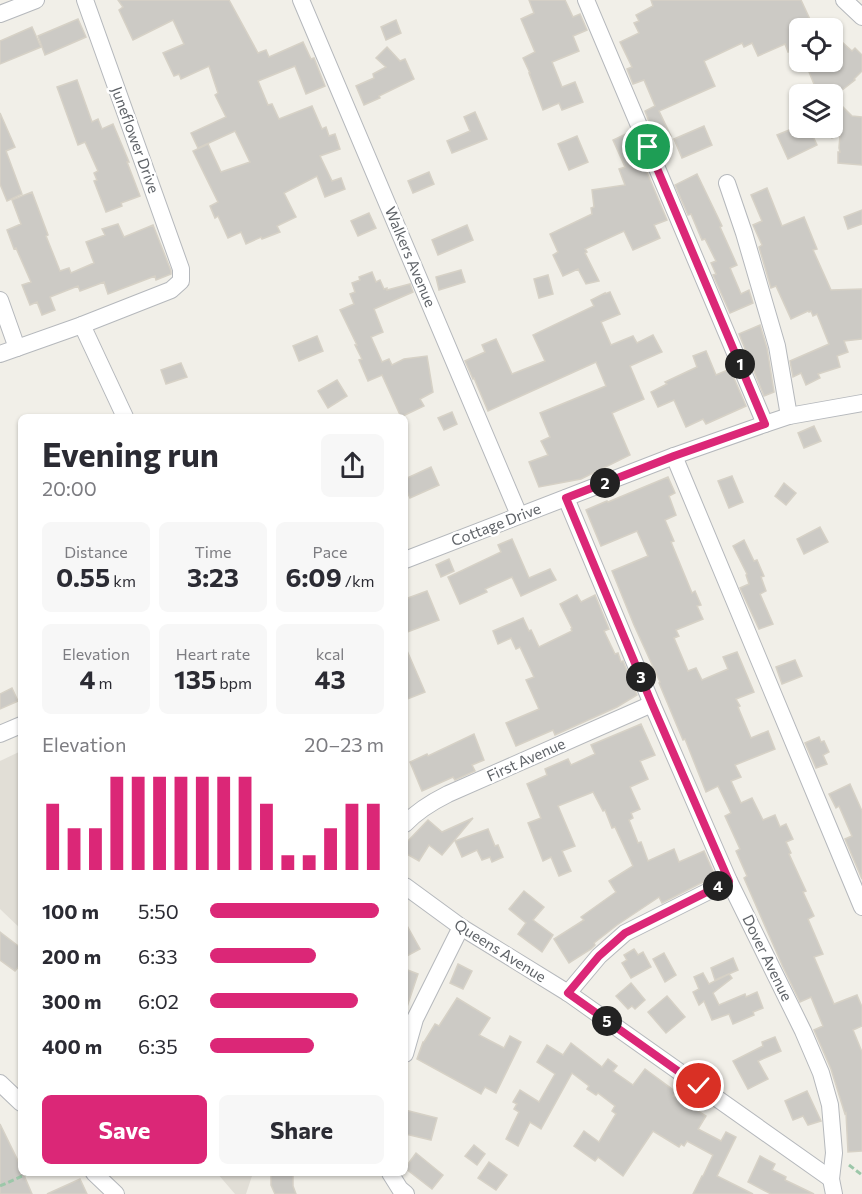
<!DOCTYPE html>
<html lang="en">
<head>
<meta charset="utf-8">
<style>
	:root { --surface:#fff; --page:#f7f7f7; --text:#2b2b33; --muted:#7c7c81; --accent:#db2777 }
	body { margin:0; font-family:Commissioner,sans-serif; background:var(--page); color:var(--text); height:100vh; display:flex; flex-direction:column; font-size:22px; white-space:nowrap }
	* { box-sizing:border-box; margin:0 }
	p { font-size:20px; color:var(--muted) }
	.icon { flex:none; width:33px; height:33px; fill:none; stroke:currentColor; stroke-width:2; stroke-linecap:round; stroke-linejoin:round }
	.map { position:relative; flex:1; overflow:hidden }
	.details { position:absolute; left:18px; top:414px; width:390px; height:762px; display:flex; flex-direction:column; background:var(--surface); border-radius:9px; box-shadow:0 2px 4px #0004 }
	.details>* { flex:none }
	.buttons { position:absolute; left:789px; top:18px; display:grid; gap:12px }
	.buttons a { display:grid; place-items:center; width:54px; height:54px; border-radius:9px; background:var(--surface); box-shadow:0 2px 4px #0004; font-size:30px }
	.pin { position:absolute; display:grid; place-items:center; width:51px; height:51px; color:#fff; margin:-26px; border:3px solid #fff; border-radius:50%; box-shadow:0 2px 6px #0007 }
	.km { position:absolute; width:30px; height:30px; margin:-15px; border-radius:50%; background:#222; color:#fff; font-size:16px; line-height:30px; text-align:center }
	.round { display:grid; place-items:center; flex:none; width:63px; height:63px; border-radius:9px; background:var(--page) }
	.head { display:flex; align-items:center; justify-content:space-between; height:102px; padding:0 24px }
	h1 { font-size:33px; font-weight:700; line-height:45px }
	.stats { display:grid; grid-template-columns:repeat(3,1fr); gap:9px; height:102px; padding:6px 24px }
	.stats div { display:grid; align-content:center; border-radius:9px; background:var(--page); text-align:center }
	.stats b { font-size:26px; font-weight:700 }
	.stats small { font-size:16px; font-weight:400 }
	.stats p { font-size:16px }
	.chart { height:168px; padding:12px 24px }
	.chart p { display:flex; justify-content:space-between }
	.chart svg { width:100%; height:108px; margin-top:6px; stroke:var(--accent); stroke-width:6 }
	.action { display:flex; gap:12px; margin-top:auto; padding:12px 24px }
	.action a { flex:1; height:69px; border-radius:9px; background:var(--accent); color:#fff; font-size:24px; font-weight:700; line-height:69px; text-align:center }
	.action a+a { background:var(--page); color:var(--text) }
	ul { padding:0 24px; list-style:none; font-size:20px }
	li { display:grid; grid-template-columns:96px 72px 1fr; align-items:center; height:45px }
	li i { height:15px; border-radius:8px; background:var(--accent) }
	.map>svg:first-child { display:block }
	.education { fill:#e1ded6 }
	.building { fill:#cccac5; stroke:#d6d1c6; stroke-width:1.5 }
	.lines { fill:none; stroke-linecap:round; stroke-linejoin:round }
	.minor-casing { stroke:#b5b8bc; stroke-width:18 }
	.path { stroke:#9cc7a9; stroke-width:3; stroke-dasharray:6 3; stroke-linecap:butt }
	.minor { stroke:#fff; stroke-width:16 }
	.route-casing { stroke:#fff; stroke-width:12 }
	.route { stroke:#db2777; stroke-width:8 }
	.labels { text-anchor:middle; stroke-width:5; stroke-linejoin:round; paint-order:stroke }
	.street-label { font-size:15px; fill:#5f6368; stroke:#fff }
</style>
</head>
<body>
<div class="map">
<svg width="862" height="1194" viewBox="0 0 862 1194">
	<rect width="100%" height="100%" fill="#f1efe8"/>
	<g class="education">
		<path d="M21 751V929L0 909V761Z"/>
		<path d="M217 1173H253L246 1194H235Z"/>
	</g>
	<g class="building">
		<path d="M118 0H229L258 53 266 50 269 57 303 42 311 59 314 58 325 86 306 94 295 66 258 81 268 105 272 104 279 119 312 106 322 129 326 127 329 136 335 134 340 149 320 156 332 181 341 178 345 189 325 197 317 176 284 193 296 217 277 226 280 232 262 239 261 237 246 244 241 232 228 238 218 216 215 218 210 206 218 202 193 151 208 144 221 172 250 162 235 131 198 148 191 133 226 117 215 95 218 93 209 66 181 79 179 74 174 76 163 53 184 44 173 20 133 40 119 10 123 7Z"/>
		<path d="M529 0H565L573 17 580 14 587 30 573 36 579 51 552 62 562 87 575 82 583 102 562 110 559 103 543 110 529 73H530L523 58 535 52 521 19 534 13Z"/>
		<path d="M651 0H801L814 28H800V48L788 52 785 44 758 56 752 43 744 47 742 43 704 61 715 86 659 111 671 136 657 142 645 111 655 106 644 80 633 84 627 69 632 67 620 42 639 33 634 23 639 21 636 15 653 6Z"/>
		<path d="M78 19 86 37 45 55 38 36Z"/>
		<path d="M396 20 401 33 386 40 381 27Z"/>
		<path d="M32 27 41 47 0 64V41Z"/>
		<path d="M832 33 852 51 855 48 862 55V71L854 79 855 80 837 94H818L805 62H832Z"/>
		<path d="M387 47 400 61 405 59 414 79 379 96 380 98 364 105 356 86 374 78 373 74 386 67 376 58Z"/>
		<path d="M77 80 92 122 98 119 102 129 113 124 129 162H127L140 196 121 203 122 206 106 212 94 181 97 180 94 173 98 171 85 142 78 145 57 87Z"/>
		<path d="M832 96 852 116 862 117V165L838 163V152H840L839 148 840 135 832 138Z"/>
		<path d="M475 112 487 139 452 153 447 141 470 131 464 117Z"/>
		<path d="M0 113 15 147 6 151 22 194 7 201 0 184Z"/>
		<path d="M704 126 712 145 682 158 674 139Z"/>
		<path d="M794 128H809L817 145 788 159 777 135Z"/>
		<path d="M630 132 667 220 654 225 660 238 633 250 624 231 585 249 587 252 585 253 599 281 586 284 578 269 563 276 553 255 558 252 550 234 592 214 591 208 594 207 592 190 625 185 619 169 625 167 613 140Z"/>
		<path d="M577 136 588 162 569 170 558 144Z"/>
		<path d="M429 172 434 184 413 193 408 181Z"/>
		<path d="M697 174 722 226 720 227 737 265 730 268 741 294 749 290 753 303 730 313 713 275 716 274 711 263 716 261 705 239 702 240 691 214 688 215 675 185Z"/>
		<path d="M767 188 782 226 804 217 817 249 813 250 831 290 862 289V339L844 341 848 352 837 356 840 367 818 374 820 378 806 385 801 373 793 377 790 361 829 344 817 314 813 316 811 311 809 312 808 311 791 319 776 286 771 288 759 247 762 245 753 225 762 221 751 195Z"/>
		<path d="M32 192 48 235 46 236 60 271 69 268 71 273 94 263 86 242 105 235 102 229 118 224 124 237 153 225 171 271V274L156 280 155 276 108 294 104 282 80 291 78 286 50 297 55 310 42 315 37 302 30 305 22 285 31 282 16 248 14 249 7 230 21 224 12 200Z"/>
		<path d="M862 210V224L848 229 844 217Z"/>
		<path d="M369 213 376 228 358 236 351 221Z"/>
		<path d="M467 225 473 240 438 255 432 240Z"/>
		<path d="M461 270 465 282 439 290 436 277Z"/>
		<path d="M372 272 376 282 380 280 384 289 387 288V290L410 284 413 292 374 309 383 332 371 337 382 362 389 359 392 365 404 359 427 356 433 392 420 399 424 406 401 417 382 375 368 381 359 360 362 359 355 345H357L340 310 354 304 350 294 355 292 352 283 360 280 359 277Z"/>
		<path d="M548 275 553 294 539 298 534 279Z"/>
		<path d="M610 292 620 314 601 322 611 345 633 336 637 343 653 335 662 352 630 366 644 399 612 413 630 455 581 479 539 487 529 462 548 455 541 441 550 437 540 413 606 386 596 362 488 411 474 378 473 379 465 361 485 352 482 345 496 339 512 374 545 361 533 335 594 306 591 300 605 293V294Z"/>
		<path d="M760 325 767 348 774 392 764 396 739 334Z"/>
		<path d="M317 336 323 351 299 361 293 346Z"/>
		<path d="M706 351 716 375 730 369 746 406 706 424 703 419 686 427 674 400 658 407 651 392 667 384 665 382 697 367 693 356Z"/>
		<path d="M181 363 187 377 166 384 161 370Z"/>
		<path d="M337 380 347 396 328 408 318 391Z"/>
		<path d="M452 412 457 424 444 430 438 418Z"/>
		<path d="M814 426 821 441 804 448 798 433Z"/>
		<path d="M431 467 439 485 410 498 405 487V479Z"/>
		<path d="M732 476 743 502 729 508 718 481Z"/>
		<path d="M668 477 675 493 669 496 676 515 665 520 674 541 671 542 692 593 695 591 701 605 697 606 703 619 676 630 679 636 674 638 688 671 696 668 702 680 728 669 723 657 737 652 754 692 736 699 740 706 738 707 751 738 768 731 775 749 735 765 741 777 731 781 741 803 752 798 763 820 775 815 780 827 786 824 793 839 786 842 791 853 789 854 806 891 803 892 814 916 808 919 823 954 814 957 834 1004 857 995 862 1007V1026L853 1030 862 1052V1151L848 1152 846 1113 845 1114 831 1069 814 1030 823 1026 811 997 800 1002 783 967 744 878 747 876 736 851 740 849 725 816 731 813 718 786 706 792 685 739 683 740 659 683 660 682 634 625 612 571 648 556 637 531 601 546 586 510 607 501 608 502Z"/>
		<path d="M784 483 796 493 786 505 775 496Z"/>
		<path d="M820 527 828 542 804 554 797 539Z"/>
		<path d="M512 539 529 578 550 569 556 580 521 596 512 577 485 589 487 592 460 604 448 577 501 552 498 545Z"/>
		<path d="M744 540 754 561 757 560 764 576 761 577 766 591 760 594 773 624 759 629 740 588 749 584 746 575 747 574 733 546Z"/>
		<path d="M449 559 454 571 441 577 436 565Z"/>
		<path d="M427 591 439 620 405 633V599Z"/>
		<path d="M577 595 581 602 595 595 609 629 604 631 615 654 618 653 621 662 623 661 637 695 617 707 555 735 553 730 516 746 506 723 539 709 526 680 534 677 520 647 516 649 511 638 498 644 493 631 523 618 529 631 531 630 539 647 572 631 571 629 572 628 560 604Z"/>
		<path d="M405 646 425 692 405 700Z"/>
		<path d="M795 660 802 676 782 684 776 667Z"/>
		<path d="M12 688 18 701 0 709V694Z"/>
		<path d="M641 724 655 755 640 761 648 779 630 787 640 809 631 813 633 818 629 820 638 843 641 842 648 861 674 849 679 862 704 851 715 876 664 902 662 903 659 897 617 925 594 943 595 945 591 949 569 963 554 939 584 920 581 917 616 892 609 881 633 866 615 827 612 828 605 810 603 811 593 792 558 806 575 846 562 851 571 871 559 876 551 857 543 861 528 823 541 818 527 784 547 775 545 769 568 759 571 765 595 754 591 745Z"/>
		<path d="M474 734 484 760 472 765 475 771 455 780 453 777 422 791 410 762 427 754 428 756Z"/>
		<path d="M819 737 821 742 824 741 829 752 823 755 827 764 816 768 805 743Z"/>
		<path d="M850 784 862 811V879L845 839 852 836 839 806 836 808 829 794Z"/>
		<path d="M473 818 442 855 429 845 419 861 405 853V844L428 820 442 832Z"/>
		<path d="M488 829 495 846 498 845 503 857 492 862 490 857 482 860 477 850 462 857 455 841Z"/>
		<path d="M524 891 544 907 533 920 553 935 542 952 518 934 526 923 509 909Z"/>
		<path d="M405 922 420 949 405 957Z"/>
		<path d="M0 932 21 948V964L15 971 0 960Z"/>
		<path d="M634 949 638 955 643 952 651 967 631 978 622 963 627 960 624 955Z"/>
		<path d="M664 953 676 975 665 982 653 959Z"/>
		<path d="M733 958 738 970 715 980 711 968Z"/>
		<path d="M458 964 472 971 463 989 450 983Z"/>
		<path d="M405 969 418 974 407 1007 405 1006Z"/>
		<path d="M703 973 709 984 729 974 732 978 713 993 719 1005 745 994 746 997 757 992 763 1008 753 1012 754 1015 733 1024 729 1014 712 1020 704 1001 699 1005 693 992 699 989 694 977Z"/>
		<path d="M631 983 645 1000 635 1009 632 1006 628 1009 616 996Z"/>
		<path d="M667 996 685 1017 666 1033 648 1012Z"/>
		<path d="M457 998 490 1018 479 1035 504 1048 510 1036 521 1042 496 1093 485 1087 481 1094 417 1059 423 1042H424L435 1024 439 1026Z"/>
		<path d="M775 1037 781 1051 758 1061 768 1079 748 1089 733 1061 763 1046 762 1042Z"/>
		<path d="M571 1043 602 1067 608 1059 617 1066 613 1071 633 1085 645 1069 676 1092 673 1096 706 1116 698 1129 721 1141 726 1132 736 1137 717 1176 753 1194H693L702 1176H703L713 1155 687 1141 684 1146 681 1144 679 1147 653 1131 623 1176 598 1157 595 1161 574 1146 584 1131 599 1142 616 1114 612 1111 615 1106 598 1093 596 1095 587 1089 589 1086 572 1073 541 1129 530 1122 518 1146 506 1139 519 1112 514 1109 517 1104 513 1102 520 1090 539 1102 555 1074 537 1062 547 1045 563 1055Z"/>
		<path d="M807 1091 821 1121 808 1125 803 1116 793 1120 785 1101Z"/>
		<path d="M405 1110 437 1118 431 1140 405 1134Z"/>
		<path d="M0 1124 21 1167V1173H23L32 1194H0Z"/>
		<path d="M474 1145 485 1154 477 1165 465 1156Z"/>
		<path d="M416 1153 443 1175 432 1189 405 1168Z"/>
		<path d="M760 1156 775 1164 772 1170 786 1177 785 1180 814 1194H771L748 1182Z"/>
		<path d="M489 1162 507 1175 496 1190 478 1178Z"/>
		<path d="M271 1173H293V1186L296 1194H275L271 1185Z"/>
		<path d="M80 1179 87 1194H47Z"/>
	</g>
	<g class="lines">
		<defs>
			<g id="minor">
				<path d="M301 0 519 515"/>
				<path d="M586 0 765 424"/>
				<path d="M844 0 862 17"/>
				<path d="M0 14 36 0"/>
				<path d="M727 183 744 233 777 346 789 416"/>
				<path d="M0 300 17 348"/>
				<path d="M82 325 125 417"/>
				<path d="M0 354 82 325 171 290 181 281V269L85 0"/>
				<path d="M674 456 862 907"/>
				<path d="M566 498 652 704 729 881 803 1031 821 1073 830 1105 834 1153 831 1179 834 1194"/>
				<path d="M405 560 674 456 765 424 789 416 862 403"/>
				<path d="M0 734 21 725"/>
				<path d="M405 824C417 811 432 802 448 794L652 704"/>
				<path d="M405 886 461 927 568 993 831 1179"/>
				<path d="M568 993 599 956 625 933 729 881"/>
				<path d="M405 1054 415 1019 461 927"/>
				<path d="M0 1083 21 1103"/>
				<path d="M94 1173 116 1194"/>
				<path d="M390 1173 400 1189 406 1194"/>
			</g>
		</defs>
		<use href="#minor" class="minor-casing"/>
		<g class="path">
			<path d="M849 1165 862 1175"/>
			<path d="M0 1186 29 1173"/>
		</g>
		<use href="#minor" class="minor"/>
	</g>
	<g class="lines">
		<defs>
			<path id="route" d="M648 147 765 424 674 456 566 498 652 704 729 881 625 933 599 956 568 993 699 1086"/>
		</defs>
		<use href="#route" class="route-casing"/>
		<use href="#route" class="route"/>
	</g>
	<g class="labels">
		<g class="street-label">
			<text transform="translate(135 140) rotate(70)" y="5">Juneflower Drive</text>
			<text transform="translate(410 257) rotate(67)" y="5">Walkers Avenue</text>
			<text transform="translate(496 525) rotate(-21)" y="5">Cottage Drive</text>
			<text transform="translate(526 760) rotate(-24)" y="5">First Avenue</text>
			<text transform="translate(500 951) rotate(32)" y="5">Queens Avenue</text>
			<text transform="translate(767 958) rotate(64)" y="5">Dover Avenue</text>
		</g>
	</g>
</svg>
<div class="buttons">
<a><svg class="icon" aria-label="locate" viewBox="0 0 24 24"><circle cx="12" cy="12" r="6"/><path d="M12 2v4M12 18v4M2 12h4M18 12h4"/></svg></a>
<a><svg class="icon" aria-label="layers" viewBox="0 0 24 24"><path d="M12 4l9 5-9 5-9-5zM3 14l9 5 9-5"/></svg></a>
</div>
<div class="pin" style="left:648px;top:147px;background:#1e9e55"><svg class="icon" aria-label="arrive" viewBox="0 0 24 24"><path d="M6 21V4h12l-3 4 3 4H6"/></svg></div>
<div class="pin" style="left:699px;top:1086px;background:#d93025"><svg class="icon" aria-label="check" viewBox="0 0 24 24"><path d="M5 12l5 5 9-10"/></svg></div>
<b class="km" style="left:740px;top:364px">1</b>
<b class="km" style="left:605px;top:483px">2</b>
<b class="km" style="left:641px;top:677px">3</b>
<b class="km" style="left:718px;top:886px">4</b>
<b class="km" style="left:607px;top:1021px">5</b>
<section class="details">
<div class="head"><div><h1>Evening run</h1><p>20:00</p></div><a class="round"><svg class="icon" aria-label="share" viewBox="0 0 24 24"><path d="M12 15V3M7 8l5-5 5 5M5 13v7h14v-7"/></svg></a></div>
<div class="stats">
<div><p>Distance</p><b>0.55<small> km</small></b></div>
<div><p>Time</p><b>3:23</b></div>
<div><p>Pace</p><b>6:09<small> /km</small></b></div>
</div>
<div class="stats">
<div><p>Elevation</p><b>4<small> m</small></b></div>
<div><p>Heart rate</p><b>135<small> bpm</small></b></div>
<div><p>kcal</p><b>43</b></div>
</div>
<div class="chart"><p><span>Elevation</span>20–23 m</p>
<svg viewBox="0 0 160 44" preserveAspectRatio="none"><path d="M5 44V17M15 44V27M25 44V27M35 44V6M45 44V6M55 44V6M65 44V6M75 44V6M85 44V6M95 44V6M105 44V17M115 44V38M125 44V38M135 44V27M145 44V17M155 44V17"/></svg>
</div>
<ul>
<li><b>100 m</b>5:50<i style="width:97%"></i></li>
<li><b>200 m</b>6:33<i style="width:61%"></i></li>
<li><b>300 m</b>6:02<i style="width:85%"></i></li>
<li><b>400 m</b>6:35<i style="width:60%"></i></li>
</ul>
<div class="action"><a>Save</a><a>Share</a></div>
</section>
</div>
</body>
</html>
